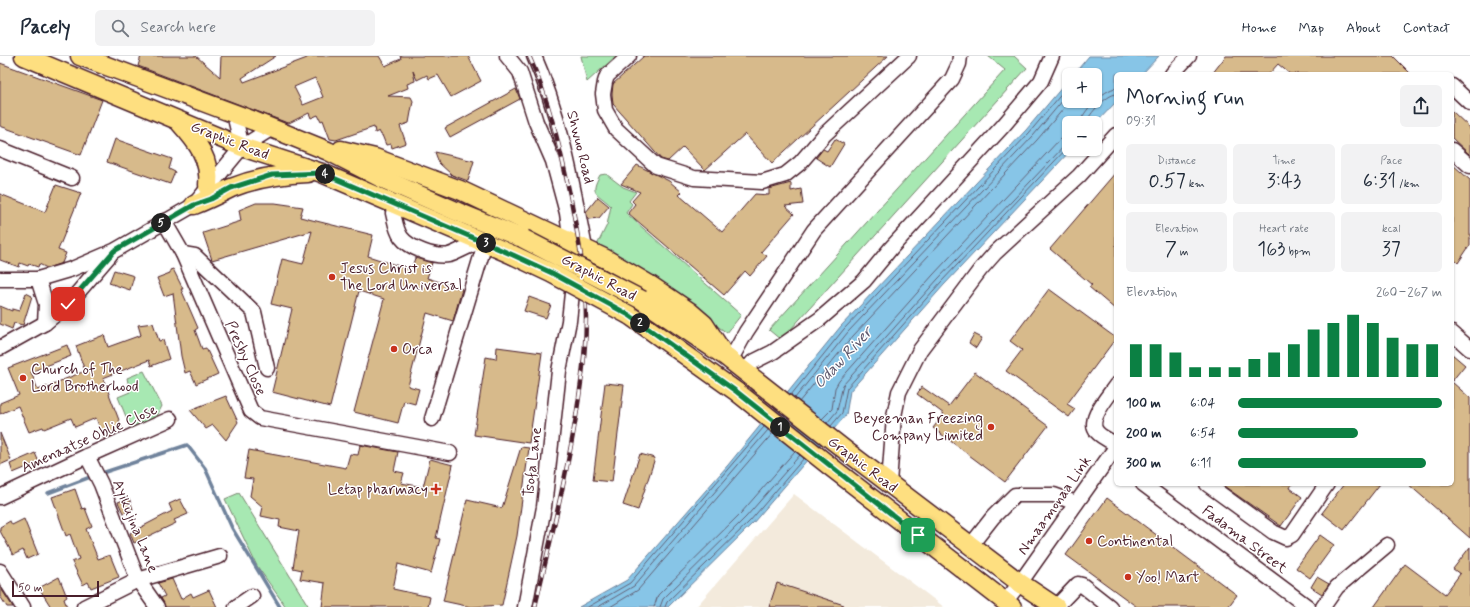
<!DOCTYPE html>
<html lang="en">
<head>
<meta charset="utf-8">
<style>
	:root { --surface:#fff; --page:#f2f2f3; --text:#1f2937; --muted:#747a83; --line:#e0e1e3; --accent:#0b8043 }
	body { margin:0; font-family:Mynerve,sans-serif; background:var(--page); color:var(--text); height:100vh; display:flex; flex-direction:column; font-size:15px; white-space:nowrap }
	* { box-sizing:border-box; margin:0 }
	p { font-size:13px; color:var(--muted) }
	.icon { flex:none; width:22px; height:22px; fill:none; stroke:currentColor; stroke-width:2; stroke-linecap:round; stroke-linejoin:round }
	.map { position:relative; flex:1; overflow:hidden }
	.drawer { position:absolute; left:1114px; top:16px; width:340px; height:414px; display:flex; flex-direction:column; background:var(--surface); border-radius:6px; box-shadow:0 1px 3px #0004 }
	.drawer>* { flex:none }
	.buttons { position:absolute; left:1062px; top:12px; display:grid; gap:8px }
	.buttons a { display:grid; place-items:center; width:40px; height:40px; border-radius:6px; background:var(--surface); box-shadow:0 1px 3px #0004; font-size:20px }
	.scale { position:absolute; left:12px; bottom:10px; width:87px; box-sizing:border-box; padding-left:4px; border:2px solid #4a1f2b; border-top:0; font-size:11px; line-height:14px; white-space:nowrap; color:#4a1f2b; -webkit-text-stroke:3px #fff; paint-order:stroke }
	.pin { position:absolute; display:grid; place-items:center; width:34px; height:34px; color:#fff; margin:-17px; border-radius:8px; box-shadow:0 2px 6px #0006 }
	.km { position:absolute; width:20px; height:20px; margin:-10px; border-radius:50%; background:#222; color:#fff; font-size:11px; line-height:20px; text-align:center }
	.round { display:grid; place-items:center; flex:none; width:42px; height:42px; border-radius:6px; background:var(--page) }
	.overview { display:flex; align-items:center; justify-content:space-between; height:68px; padding:0 12px }
	h1 { font-size:22px; font-weight:600; line-height:30px }
	.metrics { display:grid; grid-template-columns:repeat(3,1fr); gap:6px; height:68px; padding:4px 12px }
	.metrics div { display:grid; align-content:center; border-radius:6px; background:var(--page); text-align:center }
	.metrics b { font-size:20px; font-weight:600 }
	.metrics small { font-size:11px; font-weight:400 }
	.metrics p { font-size:11px }
	.chart { height:112px; padding:8px 12px }
	.chart p { display:flex; justify-content:space-between }
	.chart svg { width:100%; height:72px; margin-top:4px; stroke:var(--accent); stroke-width:6 }
	ul { padding:0 12px; list-style:none; font-size:13px }
	li { display:grid; grid-template-columns:64px 48px 1fr; align-items:center; height:30px }
	li i { height:10px; border-radius:5px; background:var(--accent) }
	header { display:flex; align-items:center; gap:24px; box-sizing:border-box; height:56px; padding:0 20px; background:var(--surface); border-bottom:1px solid var(--line) }
	header strong { font-size:19px }
	nav { display:flex; gap:22px; margin-inline-start:auto; font-size:14px }
	.search { width:280px; height:36px; background:var(--page); display:flex; align-items:center; gap:10px; box-sizing:border-box; padding:0 14px; border-radius:6px; color:var(--muted); font-size:15px }
	.map>svg:first-child { display:block }
	.built { fill:#f3eadc }
	.green { fill:#a7e8b2; stroke:#78846e }
	.water { fill:#87c5e7; stroke:#6f839c }
	.lines { fill:none; stroke-linecap:round; stroke-linejoin:round }
	.shore { stroke:#626176; stroke-width:1 }
	.stream { stroke:#6f839c; stroke-width:3.5 }
	.building { fill:#d7ba8b; stroke:#4a1f2b; fill-rule:evenodd }
	.minor-casing { stroke:#4a1f2b; stroke-width:17 }
	.major-casing { stroke:#4a1f2b; stroke-width:21 }
	.minor { stroke:#fff; stroke-width:14 }
	.major { stroke:#fedf80; stroke-width:18 }
	.rail-casing { stroke:#4a1f2b; stroke-width:4.5 }
	.rail { stroke:#fff; stroke-width:3; stroke-dasharray:9; stroke-linecap:butt }
	.major-bridge-casing { stroke:#4a1f2b; stroke-width:21; stroke-linecap:butt }
	.major-bridge { stroke:#fedf80; stroke-width:18 }
	.route-casing { stroke:#fff; stroke-width:8 }
	.route { stroke:#0b8043; stroke-width:5 }
	.poi-dot { fill:#c8321e; stroke:#fff; stroke-width:1.5 }
	.labels { text-anchor:middle; stroke-width:3; stroke-linejoin:round; paint-order:stroke }
	.street-label { font-size:15px; fill:#4a1f2b; stroke:#fff }
	.poi-label { font-size:15px; fill:#4a1f2b; stroke:#fff; text-anchor:start }
	.water-label { font-size:16px; font-style:italic; fill:#5f596d; stroke:#fff }
</style>
</head>
<body>
<header>
<strong>Pacely</strong>
<div class="search"><svg class="icon" aria-label="search" viewBox="0 0 24 24"><circle cx="10" cy="10" r="6"/><path d="M15 15l6 6"/></svg>Search here</div>
<nav><a>Home</a><a>Map</a><a>About</a><a>Contact</a></nav>
</header>
<div class="map">
<svg width="1470" height="551" viewBox="0 0 1470 551">
	<rect width="100%" height="100%" fill="#fff"/>
	<filter id="ink" filterUnits="userSpaceOnUse"><feTurbulence type="fractalNoise" baseFrequency=".025" numOctaves="2"/><feDisplacementMap in="SourceGraphic" scale="8" xChannelSelector="R" yChannelSelector="G"/><feConvolveMatrix kernelMatrix="1 2 1 2 8 2 1 2 1" color-interpolation-filters="sRGB"/></filter>
	<g filter="url(#ink)">
		<path class="built" d="M794 438 944 551H696Z"/>
		<g class="green">
			<path d="M581 0H616L587 26Z"/>
			<path d="M988 0H1014L1027 12 781 284 769 274 1005 14Z"/>
			<path d="M606 118 623 131 636 136 629 145 632 148 626 157 741 259 727 277 667 234 597 189 607 169 611 150C597 136 589 139 600 119Z"/>
			<path d="M144 315 162 350 156 362 131 373 118 341 130 336 127 322Z"/>
			<path d="M239 437 309 551H286L257 510 225 443Z"/>
		</g>
		<path class="water" d="M1089 0H1159L1142 18H1116V46L1095 68 1069 67V93H1072L944 229 850 335 846 359 753 467 668 551H579L627 524 728 409 841 270 1026 74 1069 23V45H1095V19H1073Z"/>
		<g class="lines">
			<g class="shore">
				<path d="M1080 67C1082 56 1104 33 1116 32"/>
				<path d="M1086 67C1089 58 1106 39 1116 38"/>
				<path d="M791 339 844 273 1029 77 1069 29"/>
				<path d="M795 342 848 276 1033 80 1069 37"/>
				<path d="M799 346 853 280 1037 84 1070 45"/>
				<path d="M822 363 832 353 835 332 839 325 933 219 1060 83 1069 78"/>
				<path d="M827 367 837 355 843 329 938 223 1069 85"/>
				<path d="M831 370 842 357 847 332 941 226 1069 90"/>
				<path d="M588 551 630 527 764 371"/>
				<path d="M598 551 634 530 768 374"/>
				<path d="M610 551 638 534 773 377"/>
				<path d="M654 551 658 539 741 457 795 395"/>
				<path d="M660 551 663 543 746 461 800 399"/>
				<path d="M665 551 667 546 750 465 804 402"/>
			</g>
			<g class="stream">
				<path d="M99 418 187 389 205 412 232 472 280 551"/>
				<path d="M48 437 93 420"/>
			</g>
		</g>
		<g class="building">
			<path d="M141 0H196L220 21 221 0H276L242 22 244 26 307 2 309 0H379L385 10 401 3 400 0H468L481 25 451 41 438 19 429 23 427 19 417 24 413 15 415 25 407 28 408 32 388 40 411 41 413 45 409 67 400 70 406 87 392 92 391 88 386 89 382 79H381L379 75 375 77 374 71 336 84 330 83 323 64 321 65 318 59 311 62 309 57 289 67 285 66 138 10ZM315 22 323 41 303 49 294 31Z"/>
			<path d="M644 0H888L772 107 745 78 705 114 683 91 668 105 661 103 613 48 612 38 613 28Z"/>
			<path d="M1226 0H1393L1411 18H1290L1278 8 1269 18H1212Z"/>
			<path d="M0 7 102 44 81 99 0 70Z"/>
			<path d="M516 33 520 43 450 81 445 72Z"/>
			<path d="M1452 55 1470 72V99L1452 82Z"/>
			<path d="M115 83 172 103 169 113 175 116 170 128 107 106Z"/>
			<path d="M835 83 844 88 830 111 816 102 823 93 827 95Z"/>
			<path d="M435 96 474 105 468 125 452 119 439 107Z"/>
			<path d="M1452 108 1470 124V189L1458 207 1452 201Z"/>
			<path d="M637 109 669 125 682 136 679 139 722 176 755 138 769 139V133L791 127V135L801 133 803 148 785 150 794 158 761 196 767 200 750 220 745 215 724 239 628 157 635 148 632 145 640 136 621 128Z"/>
			<path d="M1116 116V254L1089 231 1092 229 1050 193Z"/>
			<path d="M56 129 81 137 58 194 66 197 62 207 47 212 39 208 38 211 29 208 28 210 20 207 19 211 0 204V138L45 156Z"/>
			<path d="M598 141 609 150 599 162 590 163 588 162 586 156Z"/>
			<path d="M256 147H275L303 151 300 161 373 179 368 200 411 214 415 202 432 207 427 222 462 233 453 265 427 257 408 330 419 333 415 348 404 345 398 367 354 356 384 243 359 235 330 351 272 336 292 253 271 248 282 203 303 208 312 175 212 204 203 177 241 165 239 154Z"/>
			<path d="M173 213 183 233H181L198 272 195 274 202 293 206 292 218 318 196 328 190 315 185 317 181 300 173 237 164 240 157 222 170 217V214Z"/>
			<path d="M114 214 134 220 130 234 109 227Z"/>
			<path d="M1049 233 1116 282 1067 348 1075 353 1069 361 1006 315 1022 294 1010 285Z"/>
			<path d="M26 237 32 240 23 269 14 267 12 273 0 268V250L12 255V253L19 255Z"/>
			<path d="M529 241 551 249 546 262 524 255Z"/>
			<path d="M153 267 159 285 163 284 169 303 151 310 149 304 103 322 122 372 112 376 114 379 104 383 96 362 75 371 71 362 44 373 43 371 29 376 18 350 0 358V347L19 339 8 312 67 289 71 300 31 316 38 334 85 315 76 290 104 279 108 291 141 279 138 269Z"/>
			<path d="M974 278 982 282 976 292 969 287Z"/>
			<path d="M497 291 542 297 529 387 474 379 486 301 496 303Z"/>
			<path d="M1452 298 1465 309 1452 325Z"/>
			<path d="M975 316 1048 370 1005 426 933 372 944 358 917 338 922 331 949 350Z"/>
			<path d="M1452 326 1470 342V482L1408 428H1452Z"/>
			<path d="M605 327 624 329 612 426 593 424Z"/>
			<path d="M226 340 238 366 226 384 213 369 206 373 190 354Z"/>
			<path d="M0 377 11 404 0 409Z"/>
			<path d="M360 389 398 396 394 415 404 417 401 427 423 431 430 403 453 409 436 482 440 483 431 517 398 508 393 533 430 541 428 551H322L325 527 300 523 302 514 293 512 299 475 279 471 280 464 261 460 263 451 250 440 253 423 244 422 249 394 346 412 350 398 358 399Z"/>
			<path d="M521 391 529 392 517 480 502 549 471 551 443 545 467 444 502 452Z"/>
			<path d="M35 397 39 406 13 417 10 408Z"/>
			<path d="M640 398 655 402 638 454 623 449Z"/>
			<path d="M1221 428H1292L1290 432 1302 441 1281 470Z"/>
			<path d="M1344 428H1380L1344 474 1322 457Z"/>
			<path d="M75 433 82 453 85 452 92 470 86 473 98 503 110 499 119 521 91 532 88 526 83 529 72 506 79 503 70 478 66 480 52 441Z"/>
			<path d="M129 442 133 453 123 457 118 446Z"/>
			<path d="M1107 442 1237 539 1228 551H1137L1066 499Z"/>
			<path d="M180 443 188 458 174 464 176 467 134 487 130 477 172 455 169 448Z"/>
			<path d="M24 463 38 498 27 503 23 494 13 499 0 475V471L10 465 12 469Z"/>
			<path d="M1320 479 1334 489 1310 522 1296 512Z"/>
			<path d="M1470 491V551H1374L1405 508 1445 538 1460 518 1453 513Z"/>
			<path d="M59 521 67 541 64 543 67 551H51L39 532Z"/>
			<path d="M1317 521 1329 528 1322 538 1311 531Z"/>
			<path d="M172 523 181 543 191 537 193 541 209 534 217 551H165L161 542 165 540 158 527Z"/>
			<path d="M777 527 844 549 843 551H769Z"/>
			<path d="M0 531 13 551H7L0 540Z"/>
		</g>
		<g class="lines">
			<defs>
				<g id="minor">
					<path d="M507 0 520 16 536 66 553 105 567 157 571 186"/>
					<path d="M534 0C561 61 572 127 585 192"/>
					<path d="M629 0 607 20 605 26 603 38 605 54 616 73 656 110 694 122 762 126 785 119 800 107 825 78 909 0"/>
					<path d="M1172 18 1189 0"/>
					<path d="M1452 30 1470 47"/>
					<path d="M234 58 242 91"/>
					<path d="M0 93 72 122"/>
					<path d="M1452 94 1470 110"/>
					<path d="M393 157C395 165 396 174 401 181 409 192 435 202 449 199 456 197 464 192 472 189"/>
					<path d="M164 165 183 198 251 355 260 362 450 397"/>
					<path d="M183 198 195 200 254 256 267 312"/>
					<path d="M0 223H38L72 213 114 195 194 149 242 91 272 72"/>
					<path d="M38 223 46 248 45 267"/>
					<path d="M1452 277 1470 293"/>
					<path d="M0 292 45 267 68 248 110 199"/>
					<path d="M730 305 746 276 814 174 952 23 959 8 960 0"/>
					<path d="M744 316 753 306 773 296 820 263 864 225 891 192 1003 70 1041 25 1052 0"/>
					<path d="M1116 329C1109 340 1086 364 1097 376 1101 381 1110 385 1116 388"/>
					<path d="M432 363 483 194"/>
					<path d="M87 400 101 428 138 524 157 551"/>
					<path d="M889 427 894 360 899 336 920 294 980 214 995 197 1079 120 1116 79"/>
					<path d="M1143 428 1308 551"/>
					<path d="M1207 428 1273 476 1286 482 1292 479 1327 428"/>
					<path d="M0 441 87 400 170 363"/>
					<path d="M971 489 993 461 1015 439H1054L1076 447"/>
					<path d="M0 515 23 551"/>
					<path d="M1005 546 1020 527 1116 391"/>
					<path d="M84 551 138 524 220 500"/>
					<path d="M236 551 252 540"/>
					<path d="M525 551 544 451 559 315 569 265 572 237"/>
					<path d="M1056 551 1078 528 1082 529 1110 551"/>
					<path d="M1323 551 1337 531 1387 489"/>
				</g>
				<g id="major">
					<path d="M24 0 242 91 322 117 513 199"/>
					<path d="M80 0 254 65 328 95 381 122 458 156 524 183"/>
					<path d="M180 67C197 86 211 103 208 130"/>
					<path d="M341 94 375 102 460 134 606 203 650 229 690 256 704 268 721 294"/>
					<path d="M194 149C207 144 219 138 231 132 256 122 281 118 308 117"/>
					<path d="M642 244 725 300 845 394 1020 527 1056 551"/>
					<path d="M629 259 737 336 831 411 1012 551"/>
				</g>
			</defs>
			<use href="#minor" class="minor-casing"/>
			<use href="#major" class="major-casing"/>
			<use href="#minor" class="minor"/>
			<use href="#major" class="major"/>
			<defs>
				<path id="rail" d="M529 0C549 44 560 92 570 139 578 180 586 220 586 262 586 288 583 315 579 341 569 412 551 481 535 551"/>
			</defs>
			<use href="#rail" class="rail-casing"/>
			<use href="#rail" class="rail"/>
			<defs>
				<g id="major-bridge">
					<path d="M524 183 642 244"/>
					<path d="M513 199 551 217 629 259"/>
				</g>
			</defs>
			<use href="#major-bridge" class="major-bridge-casing"/>
			<use href="#major-bridge" class="major-bridge"/>
		</g>
	</g>
	<g class="lines" filter="url(#ink)">
		<defs>
			<path id="route" d="M68 248 114 195 194 149 211 143 231 132 272 119 322 117 513 199 552 217 629 259 737 336 918 479"/>
		</defs>
		<use href="#route" class="route-casing"/>
		<use href="#route" class="route"/>
	</g>
	<g class="poi-dot">
		<circle cx="332" cy="221" r="4"/>
		<circle cx="394" cy="293" r="4"/>
		<circle cx="23" cy="322" r="4"/>
		<circle cx="991" cy="371" r="4"/>
		<path d="M434 427h4v4h4v4h-4v4h-4v-4h-4v-4h4z"/>
		<circle cx="1089" cy="485" r="4"/>
		<circle cx="1128" cy="521" r="4"/>
	</g>
	<g class="labels">
		<g class="street-label">
			<text transform="translate(230 84) rotate(21)" y="5">Graphic Road</text>
			<text transform="translate(581 91) rotate(76)" y="5">Shwuo Road</text>
			<text transform="translate(599 221) rotate(28)" y="5">Graphic Road</text>
			<text transform="translate(246 302) rotate(66)" y="5">Presby Close</text>
			<text transform="translate(89 382) rotate(-24)" y="5">Amenaatse Oblie Close</text>
			<text transform="translate(532 406) rotate(-83)" y="5">Tsofa Lane</text>
			<text transform="translate(863 408) rotate(37)" y="5">Graphic Road</text>
			<text transform="translate(1054 449) rotate(-55)" y="5">Nmaamonaa Link</text>
			<text transform="translate(136 470) rotate(68)" y="5">Ayikujina Lane</text>
			<text transform="translate(1245 483) rotate(37)" y="5">Fadama Street</text>
		</g>
		<g class="poi-label">
			<text x="340" y="217">Jesus Christ is<tspan x="340" dy="17">The Lord Universal</tspan></text>
			<text x="402" y="298">Orca</text>
			<text x="31" y="318">Church of The<tspan x="31" dy="17">Lord Brotherhood</tspan></text>
			<text x="983" y="367" text-anchor="end">Beyeeman Freezing<tspan x="983" dy="17">Company Limited</tspan></text>
			<text x="428" y="438" text-anchor="end">Letap pharmacy</text>
			<text x="1097" y="490">Continental</text>
			<text x="1136" y="526">Yoo! Mart</text>
		</g>
		<g class="water-label">
			<text transform="translate(842 301) rotate(-47)" y="6">Odaw River</text>
		</g>
	</g>
</svg>
<div class="buttons">
<a>+</a>
<a>−</a>
</div>
<div class="scale">50 m</div>
<div class="pin" style="left:918px;top:479px;background:#1e9e55"><svg class="icon" aria-label="arrive" viewBox="0 0 24 24"><path d="M6 21V4h12l-3 4 3 4H6"/></svg></div>
<div class="pin" style="left:68px;top:248px;background:#d93025"><svg class="icon" aria-label="check" viewBox="0 0 24 24"><path d="M5 12l5 5 9-10"/></svg></div>
<b class="km" style="left:780px;top:371px">1</b>
<b class="km" style="left:640px;top:267px">2</b>
<b class="km" style="left:486px;top:187px">3</b>
<b class="km" style="left:325px;top:118px">4</b>
<b class="km" style="left:161px;top:167px">5</b>
<section class="drawer">
<div class="overview"><div><h1>Morning run</h1><p>09:31</p></div><a class="round"><svg class="icon" aria-label="share" viewBox="0 0 24 24"><path d="M12 15V3M7 8l5-5 5 5M5 13v7h14v-7"/></svg></a></div>
<div class="metrics">
<div><p>Distance</p><b>0.57<small> km</small></b></div>
<div><p>Time</p><b>3:43</b></div>
<div><p>Pace</p><b>6:31<small> /km</small></b></div>
</div>
<div class="metrics">
<div><p>Elevation</p><b>7<small> m</small></b></div>
<div><p>Heart rate</p><b>163<small> bpm</small></b></div>
<div><p>kcal</p><b>37</b></div>
</div>
<div class="chart"><p><span>Elevation</span>260–267 m</p>
<svg viewBox="0 0 160 44" preserveAspectRatio="none"><path d="M5 44V24M15 44V24M25 44V29M35 44V38M45 44V38M55 44V38M65 44V33M75 44V29M85 44V24M95 44V15M105 44V11M115 44V6M125 44V11M135 44V20M145 44V24M155 44V24"/></svg>
</div>
<ul>
<li><b>100 m</b>6:04<i style="width:100%"></i></li>
<li><b>200 m</b>6:54<i style="width:59%"></i></li>
<li><b>300 m</b>6:11<i style="width:92%"></i></li>
</ul>
</section>
</div>
</body>
</html>
